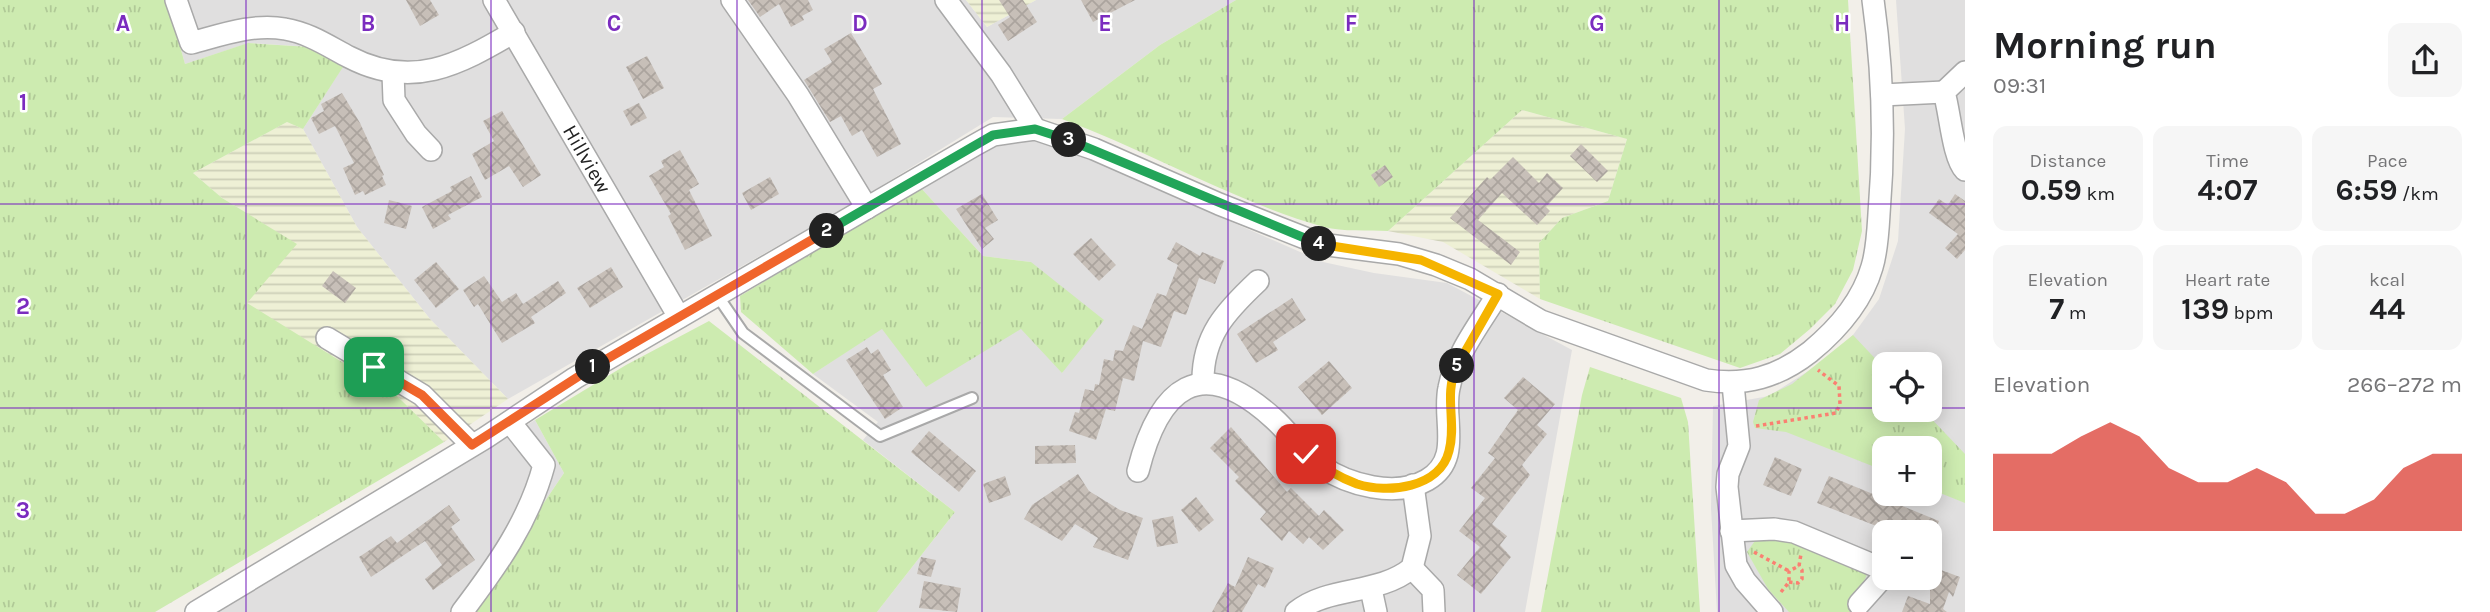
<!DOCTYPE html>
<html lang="en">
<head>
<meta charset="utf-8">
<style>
	:root { --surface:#fff; --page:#f6f6f6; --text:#202124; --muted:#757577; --accent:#d93025 }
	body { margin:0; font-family:Karla,sans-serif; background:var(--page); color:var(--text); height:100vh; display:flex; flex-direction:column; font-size:26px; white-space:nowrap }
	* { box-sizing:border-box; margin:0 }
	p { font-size:23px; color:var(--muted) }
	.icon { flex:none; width:38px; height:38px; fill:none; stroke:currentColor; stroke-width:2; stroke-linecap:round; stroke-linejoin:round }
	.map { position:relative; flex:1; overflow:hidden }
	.drawer { display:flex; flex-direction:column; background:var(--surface); width:525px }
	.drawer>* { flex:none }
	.tools { position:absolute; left:1872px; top:352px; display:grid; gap:14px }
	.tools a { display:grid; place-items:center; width:70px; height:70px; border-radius:14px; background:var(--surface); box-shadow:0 4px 18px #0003; font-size:35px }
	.pin { position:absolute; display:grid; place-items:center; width:60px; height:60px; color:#fff; margin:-30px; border-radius:14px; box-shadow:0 4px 10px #0006 }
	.km { position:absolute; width:35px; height:35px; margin:-18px; border-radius:50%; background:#222; color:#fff; font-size:19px; line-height:35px; text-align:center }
	.round { display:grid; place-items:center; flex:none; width:74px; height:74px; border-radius:14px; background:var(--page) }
	.overview { display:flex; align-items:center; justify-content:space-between; height:119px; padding:0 28px }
	h1 { font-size:38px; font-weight:700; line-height:52px }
	.metrics { display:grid; grid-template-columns:repeat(3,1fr); gap:10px; height:119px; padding:7px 28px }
	.metrics div { display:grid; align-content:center; border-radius:14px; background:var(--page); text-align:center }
	.metrics b { font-size:30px; font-weight:700 }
	.metrics small { font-size:19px; font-weight:400 }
	.metrics p { font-size:19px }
	.chart { height:196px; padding:14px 28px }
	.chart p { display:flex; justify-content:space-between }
	.chart svg { width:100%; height:126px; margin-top:7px; fill:var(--accent); opacity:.7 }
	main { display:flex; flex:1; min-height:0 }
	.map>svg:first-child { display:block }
	.residential { fill:#e0dfdf; fill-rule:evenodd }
	.farmland { fill:url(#farmland-rules) }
	.grass { fill:url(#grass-tufts) }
	.building { fill:url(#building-cross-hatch) }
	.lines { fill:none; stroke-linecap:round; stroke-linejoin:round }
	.lane-casing { stroke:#a9a9a9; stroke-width:14 }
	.street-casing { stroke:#a9a9a9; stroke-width:24 }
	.path { stroke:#fa8072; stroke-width:3.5; stroke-dasharray:3.5 3.5; stroke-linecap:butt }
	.lane { stroke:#fff; stroke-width:10 }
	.street { stroke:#fff; stroke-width:21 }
	.split-1-casing { stroke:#fff; stroke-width:14 }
	.split-2-casing { stroke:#fff; stroke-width:14 }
	.split-3-casing { stroke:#fff; stroke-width:14 }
	.split-4-casing { stroke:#fff; stroke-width:14 }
	.split-5-casing { stroke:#fff; stroke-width:14 }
	.split-6-casing { stroke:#fff; stroke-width:14 }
	.split-1 { stroke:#f0652b; stroke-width:9 }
	.split-2 { stroke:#f0652b; stroke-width:9 }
	.split-3 { stroke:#22a559; stroke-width:9 }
	.split-4 { stroke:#22a559; stroke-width:9 }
	.split-5 { stroke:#f5b400; stroke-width:9 }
	.split-6 { stroke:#f5b400; stroke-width:9 }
	.grid { fill:none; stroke:#7b2cbf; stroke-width:2; stroke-opacity:0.55 }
	.labels { text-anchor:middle; stroke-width:5; stroke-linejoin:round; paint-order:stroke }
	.street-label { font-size:21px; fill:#222; stroke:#fff }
	.grid-label { font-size:23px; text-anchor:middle; font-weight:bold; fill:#7b2cbf; stroke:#fff; stroke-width:5; stroke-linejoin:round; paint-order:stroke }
</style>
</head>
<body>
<main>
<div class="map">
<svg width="1965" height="612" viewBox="0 0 1965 612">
	<defs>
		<pattern id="farmland-rules" width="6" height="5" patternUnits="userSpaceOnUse" patternTransform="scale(1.75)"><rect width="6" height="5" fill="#eef0d5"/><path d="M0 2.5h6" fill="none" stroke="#ccceb7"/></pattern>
		<pattern id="grass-tufts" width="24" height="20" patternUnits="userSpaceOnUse" patternTransform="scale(1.75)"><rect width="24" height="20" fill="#cdebb0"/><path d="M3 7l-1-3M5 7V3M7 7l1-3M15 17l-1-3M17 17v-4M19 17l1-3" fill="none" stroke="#b0c997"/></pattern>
		<pattern id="building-cross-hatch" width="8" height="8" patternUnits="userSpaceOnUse" patternTransform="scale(1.75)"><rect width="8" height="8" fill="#c7bfb8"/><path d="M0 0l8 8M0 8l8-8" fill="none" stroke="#aba49e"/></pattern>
	</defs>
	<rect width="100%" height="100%" fill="#f2efe9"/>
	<g class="residential">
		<path d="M167 0H966L987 27 1036 0H1236L1160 45 1062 119 993 117 860 199 508 399 430 319 357 227 303 129 342 68 310 47 249 43 185 64Z"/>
		<path d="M1896 0H1965V612H1717L1711 508 1713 406 1769 396 1821 363 1853 335 1879 299 1898 241 1905 129ZM1885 364H1930V410H1885ZM1885 448H1930V494H1885ZM1885 532H1930V578H1885Z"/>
		<path d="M1030 139 1108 162 1193 205 1323 262 1374 273 1447 283 1572 350 1525 612H877L955 512 863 440 878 422 813 374 882 328 926 386 1021 328 1063 373 1031 262 983 256 921 188 988 149Z"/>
		<path d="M535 420 564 473 470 612H214Z"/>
	</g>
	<g class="farmland">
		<path d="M966 0H1036L987 27Z"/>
		<path d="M1522 110 1627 139 1608 201 1562 218 1539 243 1540 299 1443 242 1388 231Z"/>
		<path d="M287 122 303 129 357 227 430 319 508 399 444 442 398 397 246 303 296 244 222 198 193 173Z"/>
	</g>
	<g class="grass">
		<path d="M0 0H167L185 64 248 43 310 47 343 67 303 129 287 122 193 173 222 198 297 244 247 303 398 397 444 442 155 612H0Z"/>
		<path d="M1236 0H1848L1862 231 1853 270 1835 304 1810 329 1780 354 1740 368 1540 299 1539 243 1562 218 1608 201 1627 139 1522 110 1388 231C1368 230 1343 232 1324 227 1235 202 1149 151 1062 119L1160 45Z"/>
		<path d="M921 188 983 256 1031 262 1104 320 1062 373 1021 329 926 387 882 329 813 374 741 312 740 296Z"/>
		<path d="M709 321 955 512 877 612H470L564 473 535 420 626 365Z"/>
		<path d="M1853 335 1885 369V410H1923L1965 454V503L1930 489V448H1885V471L1786 432 1755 428 1753 422 1759 400 1792 384Z"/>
		<path d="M1590 367 1681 398 1688 422 1700 612H1541L1582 395Z"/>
		<path d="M1757 538 1809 545 1868 572 1851 612H1789L1768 589 1747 552Z"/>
	</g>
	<g class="building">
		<path d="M406 0H430L439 15 420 26Z"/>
		<path d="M748 0H808L813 10 802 16 804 20 791 27 779 4 760 17Z"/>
		<path d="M999 0H1023L1037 22 1008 41 998 25 1010 17Z"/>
		<path d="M1081 0H1135L1093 22Z"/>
		<path d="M851 33 882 84 873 89 901 144 877 157 862 130 852 136 841 116 830 122 804 80 832 62 824 49Z"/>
		<path d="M647 56 664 88 643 99 626 67Z"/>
		<path d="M342 93 360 123 384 175 382 176 386 185 365 195 363 191 355 195 343 168 354 163 335 126 319 134 311 118 324 111 321 104Z"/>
		<path d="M639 103 647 118 631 126 623 111Z"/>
		<path d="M502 111 541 175 523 187 509 166 485 180 472 154 494 141 483 121Z"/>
		<path d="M1581 144 1608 171 1597 182 1570 156Z"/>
		<path d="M680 150 699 184 689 190 712 236 685 250 668 216 671 214 649 176 664 167 661 161Z"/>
		<path d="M1513 157 1539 183 1547 173 1563 188 1546 207 1550 211 1537 225 1502 193 1478 220 1520 252 1511 265 1450 218 1487 177 1490 180Z"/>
		<path d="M1385 165 1393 177 1379 187 1371 175Z"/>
		<path d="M471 176 482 197 448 215 451 219 433 229 422 207 452 191 450 187Z"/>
		<path d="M770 177 779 194 751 210 742 193Z"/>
		<path d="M982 194 998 220 985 228 994 239 982 249 956 209Z"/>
		<path d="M1955 194 1965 201V250L1957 259 1945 248 1958 234 1929 213 1939 199 1948 205Z"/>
		<path d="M389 200 412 206 406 229 384 223Z"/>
		<path d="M1091 238 1116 265 1099 281 1073 254Z"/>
		<path d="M1176 242 1200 256 1202 252 1224 261 1215 284 1199 278 1186 315 1174 311 1161 347 1143 341 1134 381 1123 378 1115 411 1106 409 1096 440 1069 431 1075 412 1079 413 1085 389 1094 391 1095 384 1099 385 1104 359 1113 361 1115 350 1123 351 1133 325 1142 329 1157 293 1166 296 1178 265 1167 259Z"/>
		<path d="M436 262 459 289 436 308 414 280Z"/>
		<path d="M611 267 623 287 590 308 577 288Z"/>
		<path d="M333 271 356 288 345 303 322 286Z"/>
		<path d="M484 276 502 302 516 293 523 304 558 281 566 293 531 317 535 323 502 343 478 304 474 307 463 290Z"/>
		<path d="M1292 298 1306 320 1273 342 1278 350 1256 363 1237 334Z"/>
		<path d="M867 347 871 354 878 349 891 370 883 375 903 407 885 419 846 360Z"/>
		<path d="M1329 361 1352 388 1322 415 1298 387Z"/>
		<path d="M1523 377 1555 404 1537 425 1547 434 1522 465 1530 475 1492 524 1507 536 1500 545 1511 557 1481 594 1457 575 1480 547 1459 531 1485 498 1471 488 1495 458 1488 453 1518 410 1504 398Z"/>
		<path d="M1231 427 1287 492 1291 488 1319 516 1324 510 1344 530 1323 550 1309 537 1303 544 1289 531 1282 541 1260 519 1266 512 1235 481 1239 477 1210 448Z"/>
		<path d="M929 431 976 471 959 492 911 452Z"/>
		<path d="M1075 445 1076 463 1035 464V446Z"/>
		<path d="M1775 457 1802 469 1791 496 1763 485Z"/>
		<path d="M1078 474 1089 491 1120 510 1143 518 1128 560 1093 547 1098 538 1075 524 1062 541 1024 519 1032 505Z"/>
		<path d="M1005 476 1011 495 989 503 983 484Z"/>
		<path d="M1829 476 1939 521 1935 532H1892L1817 503Z"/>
		<path d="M1196 497 1214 520 1199 532 1181 510Z"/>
		<path d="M449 505 460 520 451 527 475 560 433 590 425 579 442 565 425 541 371 577 359 557 391 536 397 543Z"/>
		<path d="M1173 516 1178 543 1157 547 1152 520Z"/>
		<path d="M921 557 936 560 931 577 917 574Z"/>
		<path d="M1248 557 1274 568 1265 588 1258 584 1242 612H1212L1228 583 1235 587Z"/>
		<path d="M1930 566 1960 577 1953 597 1949 592 1943 609 1947 612H1902L1908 596 1930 604Z"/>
		<path d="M924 581 961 588 957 612 919 608Z"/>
	</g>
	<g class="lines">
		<defs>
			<path id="lane" d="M717 295 743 333 880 436 972 398"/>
			<g id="street">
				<path d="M176 0 191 43C221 35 254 23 285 29 309 33 328 46 349 57 412 90 458 65 514 32"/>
				<path d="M494 0 679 317"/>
				<path d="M732 0 798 95 867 208"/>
				<path d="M946 0 1001 74 1035 129"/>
				<path d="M1965 72 1944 92C1950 112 1953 158 1965 170"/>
				<path d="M393 73 394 100 416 134 431 150"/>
				<path d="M1882 95 1944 92"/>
				<path d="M327 338 422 395 472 445"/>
				<path d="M1203 383C1202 336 1226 311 1258 281"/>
				<path d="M1733 384 1739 446 1728 474 1727 487 1736 565 1745 581 1772 612"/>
				<path d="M1138 471C1159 388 1200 352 1273 418 1290 433 1302 453 1321 466 1348 485 1396 498 1427 480 1463 459 1442 420 1449 388 1455 355 1481 322 1498 294"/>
				<path d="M1731 531 1774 529 1794 532 1885 570"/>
				<path d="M1412 568 1433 590 1434 612"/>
				<path d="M1371 589 1376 612"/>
				<path d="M1859 604 1885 575"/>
				<path d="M196 612 485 438 575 378 975 145 993 135 1035 129 1094 149 1219 204 1320 244 1399 254 1436 265 1470 279 1541 321 1706 380C1746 386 1778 377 1810 352 1838 329 1862 302 1872 267 1877 251 1878 231 1879 214 1885 143 1883 71 1873 0"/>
				<path d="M462 612C497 566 529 521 544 465L510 422"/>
				<path d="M1296 612C1330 585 1377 596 1412 568L1420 536 1413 485"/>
			</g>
		</defs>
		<use href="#lane" class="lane-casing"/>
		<use href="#street" class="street-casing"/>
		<g class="path">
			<path d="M1756 426 1836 413 1840 404 1839 386 1818 370"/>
			<path d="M1754 552 1789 571"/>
			<path d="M1789 582 1798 583 1802 579V570L1799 566"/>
			<path d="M1781 592 1789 582V571L1799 566 1801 554"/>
		</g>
		<use href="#lane" class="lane"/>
		<use href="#street" class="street"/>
	</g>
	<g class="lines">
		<defs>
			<path id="split-1" d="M374 367 422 395 472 445 593 367"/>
			<path id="split-2" d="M593 367 827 231"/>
			<path id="split-3" d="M827 231 993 135 1035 129 1069 140"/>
			<path id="split-4" d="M1069 140 1319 244"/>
			<path id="split-5" d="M1319 244 1421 260 1498 294 1457 366"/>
			<path id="split-6" d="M1306 454C1322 467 1338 477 1357 484 1388 494 1440 488 1449 451 1457 422 1443 395 1457 366"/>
		</defs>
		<use href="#split-1" class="split-1-casing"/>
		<use href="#split-2" class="split-2-casing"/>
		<use href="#split-3" class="split-3-casing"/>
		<use href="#split-4" class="split-4-casing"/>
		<use href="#split-5" class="split-5-casing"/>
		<use href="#split-6" class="split-6-casing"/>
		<use href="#split-1" class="split-1"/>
		<use href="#split-2" class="split-2"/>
		<use href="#split-3" class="split-3"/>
		<use href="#split-4" class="split-4"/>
		<use href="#split-5" class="split-5"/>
		<use href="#split-6" class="split-6"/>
	</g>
	<path class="grid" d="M246 0V612M491 0V612M737 0V612M982 0V612M1228 0V612M1474 0V612M1719 0V612M0 204H1965M0 408H1885M1930 408H1965"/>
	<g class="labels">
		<g class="street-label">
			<text transform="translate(587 159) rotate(60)" y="7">Hillview</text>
		</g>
	</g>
	<g class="grid-label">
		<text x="123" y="31">A</text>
		<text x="368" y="31">B</text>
		<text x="614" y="31">C</text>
		<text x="860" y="31">D</text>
		<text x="1105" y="31">E</text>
		<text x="1351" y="31">F</text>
		<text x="1597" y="31">G</text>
		<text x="1842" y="31">H</text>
		<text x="23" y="110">1</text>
		<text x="23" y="314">2</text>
		<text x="23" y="518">3</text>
	</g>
</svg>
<div class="tools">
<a><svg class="icon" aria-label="locate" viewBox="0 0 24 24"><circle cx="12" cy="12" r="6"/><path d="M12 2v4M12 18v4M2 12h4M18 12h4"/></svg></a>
<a>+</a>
<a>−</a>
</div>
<div class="pin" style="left:374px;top:367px;background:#1e9e55"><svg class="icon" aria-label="arrive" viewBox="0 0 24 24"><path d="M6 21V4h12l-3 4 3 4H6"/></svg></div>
<div class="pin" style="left:1306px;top:454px;background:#d93025"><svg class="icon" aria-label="check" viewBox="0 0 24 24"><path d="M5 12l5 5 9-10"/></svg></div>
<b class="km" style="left:593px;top:367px">1</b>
<b class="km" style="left:827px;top:231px">2</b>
<b class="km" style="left:1069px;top:140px">3</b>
<b class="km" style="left:1319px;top:244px">4</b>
<b class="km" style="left:1457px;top:366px">5</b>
</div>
<section class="drawer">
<div class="overview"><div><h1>Morning run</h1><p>09:31</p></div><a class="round"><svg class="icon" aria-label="share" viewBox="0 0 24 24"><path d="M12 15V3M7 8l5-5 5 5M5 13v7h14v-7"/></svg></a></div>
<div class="metrics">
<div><p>Distance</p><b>0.59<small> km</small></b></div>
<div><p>Time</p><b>4:07</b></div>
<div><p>Pace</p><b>6:59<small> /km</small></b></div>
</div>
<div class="metrics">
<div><p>Elevation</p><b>7<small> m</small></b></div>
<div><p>Heart rate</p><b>139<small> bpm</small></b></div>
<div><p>kcal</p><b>44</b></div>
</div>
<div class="chart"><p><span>Elevation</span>266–272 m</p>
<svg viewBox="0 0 160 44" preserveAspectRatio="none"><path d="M0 44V17L10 17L20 17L30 11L40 6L50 11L60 22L70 27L80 27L90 22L100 27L110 38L120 38L130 33L140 22L150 17L160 17V44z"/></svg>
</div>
</section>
</main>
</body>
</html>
